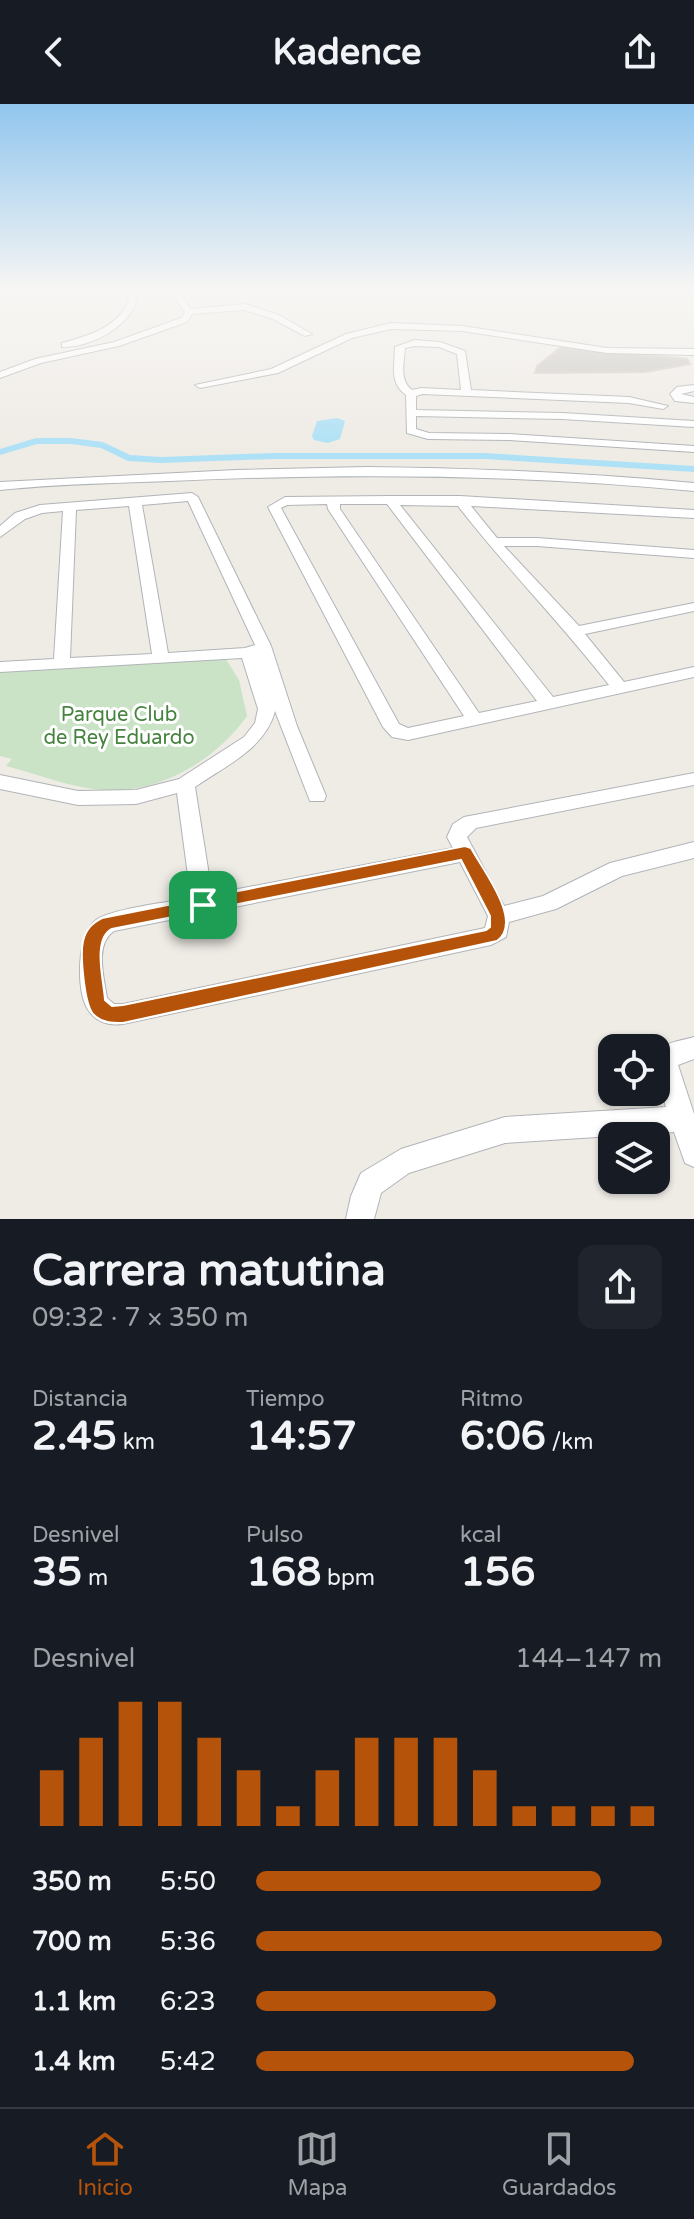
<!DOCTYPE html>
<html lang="es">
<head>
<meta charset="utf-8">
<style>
	:root { --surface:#171b24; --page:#20242c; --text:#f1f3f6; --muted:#9ea1a6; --line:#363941; --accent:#b45309 }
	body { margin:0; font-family:"Varela Round",sans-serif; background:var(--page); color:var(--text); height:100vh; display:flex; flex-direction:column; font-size:30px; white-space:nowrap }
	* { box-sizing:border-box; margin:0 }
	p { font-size:26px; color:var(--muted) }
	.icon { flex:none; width:44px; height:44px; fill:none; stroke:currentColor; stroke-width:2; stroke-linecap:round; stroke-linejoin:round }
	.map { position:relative; height:1115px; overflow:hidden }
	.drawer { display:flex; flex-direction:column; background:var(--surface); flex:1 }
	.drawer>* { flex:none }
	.controls { position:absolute; left:598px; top:930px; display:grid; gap:16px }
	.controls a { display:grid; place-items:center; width:72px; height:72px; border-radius:16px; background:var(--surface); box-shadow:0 2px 6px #0004; font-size:40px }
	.pin { position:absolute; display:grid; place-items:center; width:68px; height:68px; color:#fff; margin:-34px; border-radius:16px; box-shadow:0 4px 12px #0006 }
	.round { display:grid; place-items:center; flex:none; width:84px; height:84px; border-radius:16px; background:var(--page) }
	.summary { display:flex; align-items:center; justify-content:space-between; height:136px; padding:0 32px }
	h1 { font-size:44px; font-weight:700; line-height:60px }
	.metrics { display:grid; grid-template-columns:repeat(3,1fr); gap:12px; height:136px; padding:8px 32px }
	.metrics div { display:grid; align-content:center }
	.metrics b { font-size:40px; font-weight:700 }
	.metrics small { font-size:22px; font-weight:400 }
	.metrics p { font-size:22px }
	.chart { height:224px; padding:16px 32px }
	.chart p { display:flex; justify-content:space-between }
	.chart svg { width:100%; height:144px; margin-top:8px; stroke:var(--accent); stroke-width:6 }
	ul { padding:0 32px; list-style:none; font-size:26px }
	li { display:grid; grid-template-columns:128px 96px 1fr; align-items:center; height:60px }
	li i { height:20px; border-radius:10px; background:var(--accent) }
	header { display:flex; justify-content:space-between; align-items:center; height:104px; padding:0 32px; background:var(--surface); font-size:36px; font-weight:700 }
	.tab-bar { display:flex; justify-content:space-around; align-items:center; height:112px; border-top:2px solid var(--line); background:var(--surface); font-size:22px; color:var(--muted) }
	.tab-bar a { display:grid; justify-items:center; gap:4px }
	.tab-bar .current { color:var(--accent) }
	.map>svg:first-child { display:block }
	.green { fill:#cae3c6 }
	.water { fill:#afe1f6 }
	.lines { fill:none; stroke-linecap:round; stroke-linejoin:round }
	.canal { fill:#afe1f6; fill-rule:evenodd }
	.building { fill:#cac7c3; stroke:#d3cdc5; stroke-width:2 }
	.street-casing { stroke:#b1b4b7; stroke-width:2 }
	.street { fill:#fff; fill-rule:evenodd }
	.route { fill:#b45309; stroke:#fff; stroke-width:2; fill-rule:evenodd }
	.labels { text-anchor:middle; stroke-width:6; stroke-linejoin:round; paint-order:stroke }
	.park-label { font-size:20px; fill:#45833f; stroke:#fff }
</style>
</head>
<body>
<header><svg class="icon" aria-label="back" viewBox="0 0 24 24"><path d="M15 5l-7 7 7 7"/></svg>Kadence<svg class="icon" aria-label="share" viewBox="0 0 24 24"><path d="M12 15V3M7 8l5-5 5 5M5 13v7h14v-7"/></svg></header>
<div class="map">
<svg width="694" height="1115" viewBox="0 0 694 1115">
	<rect width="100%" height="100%" fill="#efece6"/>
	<path class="green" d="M224 552 239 576 247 612C216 656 159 690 104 686 71 684 37 670 6 662L12 655 0 652V564Z"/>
	<path class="water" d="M337 314 345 317 340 335 328 339 314 336 312 332 317 317Z"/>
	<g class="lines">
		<path class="canal" d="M36 334H71L103 338 130 351 161 353 273 349H484L694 362V368L484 355H273L161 359 128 357 101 344 71 340H37L0 351V345Z"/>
	</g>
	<path class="building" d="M561 243 687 255 690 260 645 268 535 269 537 262Z"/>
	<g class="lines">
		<defs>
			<g id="street">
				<path d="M125 188H133L137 197C126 225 91 243 62 243V239C88 232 117 224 129 197Z"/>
				<path d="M171 188H179L191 205 245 200 279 211 312 230 305 232 273 215 244 206 192 210 187 218 119 242 41 259 0 274V268L35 255 114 238 181 214 185 208Z"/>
				<path d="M391 219 462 222 607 244 694 245V251L607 249 462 227 391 225 352 234 278 269 200 284 195 281 271 265 346 230Z"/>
				<path d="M415 236 440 238 465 247 471 286 629 293 668 302 663 305 629 299 422 290 416 292V306L562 309 694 317V323L562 315 416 312V325L429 329 509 330 694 342V348L509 336 428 335 407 329 406 291C389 279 395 262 395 243ZM415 242 439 243 457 250 461 286 421 284 412 286C399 276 404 259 405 244Z"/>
				<path d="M694 281V287L681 290 694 293V299L675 297 670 290 677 283Z"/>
				<path d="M367 363C476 364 585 369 694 379V387C519 370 346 369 170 377 114 379 57 380 0 386V378L236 366Z"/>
				<path d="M192 389 198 393 271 542 297 622 326 692 324 697H310L275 607C265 645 225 662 195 683L212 790 453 744 447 733 453 720 464 713 694 669V681L476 724 467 733 504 802 543 792 610 759 694 738V754L622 772 556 805 509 818 506 833 491 841 123 920C108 922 95 918 87 904 76 885 77 831 96 816 110 805 170 798 191 794L177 689 136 700 78 701 0 685V671L78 687 136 686 179 675 244 633 255 619 258 605 242 554 0 568V558L54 555 63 407 42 409 25 415 0 433V422L15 409 40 401ZM188 397 255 541 245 544 168 549 142 401ZM129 402 152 550 70 554 76 406ZM460 758 488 812 485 824 123 900H114L107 894C104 873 94 841 114 827Z"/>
				<path d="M390 392H460L694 406V414L471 402 497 434H537L694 446V454L537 442H504L579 522 694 499V507L585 530 624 578 694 563V573L408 636 392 633 383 623 268 403 285 393ZM327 400 328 405 464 612 408 624 399 620 281 404 287 401ZM340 400H387L537 597 479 609 340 405ZM400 401 458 402C506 464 561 519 609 581L553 593Z"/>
				<path d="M694 933V955L678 961 694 1010V1063L685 1059 674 1028 505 1039 409 1069 381 1089 374 1115H346L351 1092 361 1069 401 1045 505 1013 666 1003C662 988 646 955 663 943 671 937 685 936 694 933Z"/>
			</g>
		</defs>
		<use href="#street" class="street-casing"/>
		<use href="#street" class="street"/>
	</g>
	<linearGradient id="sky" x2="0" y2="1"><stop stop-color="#91c6ee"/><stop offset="0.54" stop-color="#f8f6f4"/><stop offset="1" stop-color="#f8f6f4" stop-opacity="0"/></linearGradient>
	<rect width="694" height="345" fill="url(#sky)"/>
	<path class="route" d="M465 742 471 744C483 766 524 818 497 837L123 919C112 919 102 919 94 911 84 902 80 850 83 837 86 825 92 819 102 814ZM461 756 490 812V823L486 826 123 901 112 902 105 896C104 877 92 835 112 825Z"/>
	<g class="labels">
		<g class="park-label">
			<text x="119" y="617">Parque Club<tspan x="119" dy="23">de Rey Eduardo</tspan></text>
		</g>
	</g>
</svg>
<div class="controls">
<a><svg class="icon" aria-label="locate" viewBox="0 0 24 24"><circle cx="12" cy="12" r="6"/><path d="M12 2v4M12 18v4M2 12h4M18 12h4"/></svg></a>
<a><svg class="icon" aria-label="layers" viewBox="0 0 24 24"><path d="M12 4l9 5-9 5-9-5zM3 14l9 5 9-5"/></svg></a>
</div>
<div class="pin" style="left:203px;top:801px;background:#1e9e55"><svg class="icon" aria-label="arrive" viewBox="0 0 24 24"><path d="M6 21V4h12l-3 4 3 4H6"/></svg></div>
</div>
<section class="drawer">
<div class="summary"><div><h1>Carrera matutina</h1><p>09:32 · 7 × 350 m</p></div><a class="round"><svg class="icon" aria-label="share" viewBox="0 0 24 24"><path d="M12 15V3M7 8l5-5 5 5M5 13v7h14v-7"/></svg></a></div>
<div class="metrics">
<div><p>Distancia</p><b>2.45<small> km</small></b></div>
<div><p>Tiempo</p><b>14:57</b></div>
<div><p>Ritmo</p><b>6:06<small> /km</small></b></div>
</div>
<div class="metrics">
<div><p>Desnivel</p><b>35<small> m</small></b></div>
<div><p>Pulso</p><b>168<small> bpm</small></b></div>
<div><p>kcal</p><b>156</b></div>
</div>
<div class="chart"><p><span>Desnivel</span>144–147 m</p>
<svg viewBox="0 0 160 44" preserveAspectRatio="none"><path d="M5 44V27M15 44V17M25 44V6M35 44V6M45 44V17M55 44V27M65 44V38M75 44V27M85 44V17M95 44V17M105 44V17M115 44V27M125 44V38M135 44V38M145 44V38M155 44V38"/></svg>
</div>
<ul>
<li><b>350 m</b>5:50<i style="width:85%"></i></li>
<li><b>700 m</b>5:36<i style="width:100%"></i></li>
<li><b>1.1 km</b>6:23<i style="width:59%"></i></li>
<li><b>1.4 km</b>5:42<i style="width:93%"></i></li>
</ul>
</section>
<nav class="tab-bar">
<a class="current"><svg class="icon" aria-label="home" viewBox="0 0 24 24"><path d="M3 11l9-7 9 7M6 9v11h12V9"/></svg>Inicio</a>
<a><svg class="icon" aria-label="map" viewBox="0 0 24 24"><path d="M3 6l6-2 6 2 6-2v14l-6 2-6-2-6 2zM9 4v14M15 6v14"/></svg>Mapa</a>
<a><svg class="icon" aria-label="saved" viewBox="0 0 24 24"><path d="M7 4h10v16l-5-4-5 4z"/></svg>Guardados</a>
</nav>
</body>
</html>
